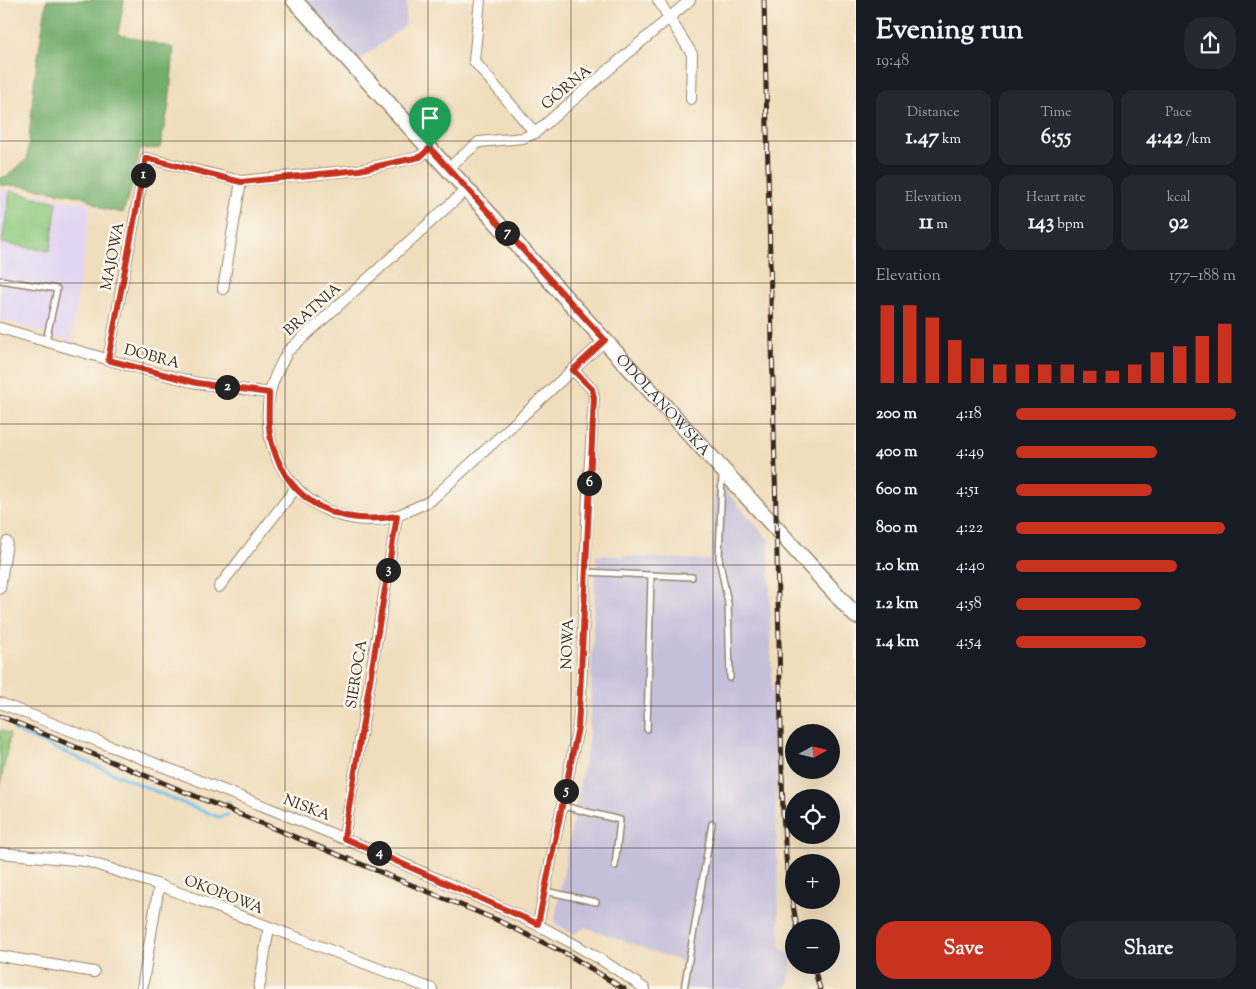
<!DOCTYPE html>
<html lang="en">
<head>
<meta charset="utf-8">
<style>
	:root { --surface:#171b24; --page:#242831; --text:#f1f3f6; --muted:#9ea1a6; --accent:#c8321e }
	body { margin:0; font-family:"Sorts Mill Goudy",serif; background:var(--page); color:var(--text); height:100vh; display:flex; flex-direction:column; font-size:19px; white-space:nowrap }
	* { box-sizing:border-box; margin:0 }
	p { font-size:16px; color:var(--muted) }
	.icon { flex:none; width:28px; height:28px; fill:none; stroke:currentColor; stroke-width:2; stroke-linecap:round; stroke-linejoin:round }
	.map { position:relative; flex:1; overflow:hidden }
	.sheet { display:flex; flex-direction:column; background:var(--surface); width:400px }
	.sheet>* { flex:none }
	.needle { width:32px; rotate:82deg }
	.tools { position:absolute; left:785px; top:724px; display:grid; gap:10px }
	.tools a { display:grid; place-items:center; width:55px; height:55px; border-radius:50%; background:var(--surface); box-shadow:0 5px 20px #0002; font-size:25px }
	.pin { position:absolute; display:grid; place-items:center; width:42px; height:42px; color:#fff; margin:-51px -21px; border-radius:50% 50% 50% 0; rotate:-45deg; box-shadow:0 0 5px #0007 }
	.pin .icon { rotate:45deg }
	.km { position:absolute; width:25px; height:25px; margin:-12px; border-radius:50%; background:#222; color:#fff; font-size:14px; line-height:25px; text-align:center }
	.round { display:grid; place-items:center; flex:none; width:52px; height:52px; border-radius:20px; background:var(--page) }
	.headline { display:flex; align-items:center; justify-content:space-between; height:85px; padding:0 20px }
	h1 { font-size:28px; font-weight:700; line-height:38px }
	.figures { display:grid; grid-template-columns:repeat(3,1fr); gap:8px; height:85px; padding:5px 20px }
	.figures div { display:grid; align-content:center; border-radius:12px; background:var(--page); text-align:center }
	.figures b { font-size:21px; font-weight:700 }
	.figures small { font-size:14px; font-weight:400 }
	.figures p { font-size:14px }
	.chart { height:140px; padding:10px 20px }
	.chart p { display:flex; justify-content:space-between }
	.chart svg { width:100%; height:90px; margin-top:5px; stroke:var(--accent); stroke-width:6 }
	.cta { display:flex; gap:10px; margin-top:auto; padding:10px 20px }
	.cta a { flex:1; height:58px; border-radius:20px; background:var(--accent); color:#fff; font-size:20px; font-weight:700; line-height:58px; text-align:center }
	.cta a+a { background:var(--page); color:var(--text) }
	ul { padding:0 20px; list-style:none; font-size:16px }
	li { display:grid; grid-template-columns:80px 60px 1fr; align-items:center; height:38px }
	li i { height:12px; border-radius:6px; background:var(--accent) }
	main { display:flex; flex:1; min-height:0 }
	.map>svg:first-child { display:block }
	.built { fill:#e2d4f3 }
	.industrial { fill:#c5c0da }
	.green { fill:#8fc97d; stroke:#657a4e }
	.forest { fill:#73ad6c; stroke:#576c45 }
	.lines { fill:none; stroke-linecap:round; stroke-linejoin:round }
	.stream { stroke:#6ebce8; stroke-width:3 }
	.service-casing { stroke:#96846c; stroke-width:8 }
	.minor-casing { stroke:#96846c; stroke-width:12 }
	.secondary-casing { stroke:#96846c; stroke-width:18 }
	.service { stroke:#fff; stroke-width:5 }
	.minor { stroke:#fff; stroke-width:10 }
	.secondary { stroke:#fff; stroke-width:15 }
	.rail-casing { stroke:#3b2a1e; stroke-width:5 }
	.rail { stroke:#fbf7ec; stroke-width:3; stroke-dasharray:9; stroke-linecap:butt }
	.route-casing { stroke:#fff; stroke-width:10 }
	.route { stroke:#c8321e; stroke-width:6 }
	.grid { fill:none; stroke:#3b2a1e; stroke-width:1; stroke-opacity:0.55 }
	.labels { text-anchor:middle; stroke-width:5; stroke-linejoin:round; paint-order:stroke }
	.street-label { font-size:15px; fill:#3b2a1e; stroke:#fbf7ec }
</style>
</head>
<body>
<main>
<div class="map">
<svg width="856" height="989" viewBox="0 0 856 989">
	<rect width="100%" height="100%" fill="#fbf7ec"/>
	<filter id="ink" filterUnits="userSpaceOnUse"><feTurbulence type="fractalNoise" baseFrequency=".02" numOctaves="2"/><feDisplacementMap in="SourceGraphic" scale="10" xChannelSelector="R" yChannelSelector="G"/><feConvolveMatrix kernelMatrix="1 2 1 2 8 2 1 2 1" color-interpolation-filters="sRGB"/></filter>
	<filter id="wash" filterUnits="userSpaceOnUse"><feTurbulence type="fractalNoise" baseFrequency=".0096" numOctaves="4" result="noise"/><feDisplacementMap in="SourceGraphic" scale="20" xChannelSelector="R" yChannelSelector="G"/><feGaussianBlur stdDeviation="1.12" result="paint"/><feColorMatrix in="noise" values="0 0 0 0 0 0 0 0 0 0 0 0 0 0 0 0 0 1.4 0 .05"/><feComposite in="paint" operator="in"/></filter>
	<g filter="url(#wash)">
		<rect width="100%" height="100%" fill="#f0ddbb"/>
		<path class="built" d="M0 189 91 204 71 342 0 319Z"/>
		<g class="industrial">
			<path d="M294 0H407L405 26 353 65Z"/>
			<path d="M715 479 769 540 772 703 778 751 776 815 780 946 792 957 789 984 780 989H680L685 963 585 927 574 934 554 923 589 737 596 555 711 560Z"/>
		</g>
		<g class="green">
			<path d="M10 191 57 202 50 251 2 243Z"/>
			<path d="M0 730 10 734 0 787Z"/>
		</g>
		<path class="forest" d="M47 0H124L118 34 174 48 169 105 160 148 140 149 133 184 123 213 104 209 85 197 21 186 0 185V178L7 176 27 159 35 75Z"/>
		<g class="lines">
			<g class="stream">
				<path d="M15 731 185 804 218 817 228 815"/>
				<path d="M229 805V801"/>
			</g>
		</g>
	</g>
	<g filter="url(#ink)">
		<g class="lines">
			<defs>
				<g id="service">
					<path d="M0 280 57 289 46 341"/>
					<path d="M722 475 719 558 728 603 730 678"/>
					<path d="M585 572 692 577"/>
					<path d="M647 729 651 575"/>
					<path d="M563 806 620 820 615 866"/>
					<path d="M545 891 596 902"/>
					<path d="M684 989 712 824"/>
				</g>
				<g id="minor">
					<path d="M480 0 474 61 535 133"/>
					<path d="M658 0 692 54 691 99"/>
					<path d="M448 168 479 142 523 138 535 133 690 0"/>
					<path d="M467 189 288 351C281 364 273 377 270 393 256 457 305 522 373 520 393 520 412 509 430 501L605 340"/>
					<path d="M223 289 241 181"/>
					<path d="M0 328 127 365 197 383 269 393"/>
					<path d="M108 360 146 158 241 181 359 170 419 157 430 148"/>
					<path d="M219 587 295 489"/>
					<path d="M0 588 7 542"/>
					<path d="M0 703C142 759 285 812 424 873 500 907 577 939 645 989"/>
					<path d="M344 838 397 516"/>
					<path d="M0 853 86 861 159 885 432 989"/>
					<path d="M538 924 578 727 581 694 588 493 594 398 592 389 573 370"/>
					<path d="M0 956 94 972"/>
					<path d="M142 989 159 885"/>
					<path d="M259 989 269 927"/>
				</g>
				<g id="secondary">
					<path id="s1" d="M294 0 856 616"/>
				</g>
			</defs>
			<use href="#service" class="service-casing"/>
			<use href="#minor" class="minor-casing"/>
			<use href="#secondary" class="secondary-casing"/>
			<use href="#service" class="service"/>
			<use href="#minor" class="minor"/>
			<use href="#secondary" class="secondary"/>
			<defs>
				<g id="rail">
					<path d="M764 0 783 814 787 870 797 928"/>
					<path d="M0 716 497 920 569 955 624 989"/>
					<path d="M813 965 820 989"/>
				</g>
			</defs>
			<use href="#rail" class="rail-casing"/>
			<use href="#rail" class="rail"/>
		</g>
	</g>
	<g class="lines" filter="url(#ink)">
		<defs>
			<path id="route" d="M430 148 605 340 573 370 592 389 594 398 580 694 578 727 538 924 344 838 397 516C340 526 291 505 273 447 267 430 269 411 269 393L197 383 108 360 146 158 241 182 359 170 420 157Z"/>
		</defs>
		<use href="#route" class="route-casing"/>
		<use href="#route" class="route"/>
	</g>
	<path class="grid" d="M143 0V989M285 0V989M428 0V989M571 0V989M713 0V989M0 141H856M0 283H856M0 424H856M0 565H856M0 706H856M0 848H856"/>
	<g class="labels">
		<g class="street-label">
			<text transform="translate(566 87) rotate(-40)" y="5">GÓRNA</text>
			<text transform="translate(112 256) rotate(-79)" y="5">MAJOWA</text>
			<text transform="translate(312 309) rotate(-42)" y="5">BRATNIA</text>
			<text transform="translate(152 356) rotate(15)" y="5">DOBRA</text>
			<text dy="5" stroke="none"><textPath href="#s1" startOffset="548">ODOLANOWSKA</textPath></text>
			<text transform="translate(567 644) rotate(-88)" y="5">NOWA</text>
			<text transform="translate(356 674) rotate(-81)" y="5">SIEROCA</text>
			<text transform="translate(307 807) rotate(21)" y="5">NISKA</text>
			<text transform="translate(224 894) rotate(21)" y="5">OKOPOWA</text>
		</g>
	</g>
</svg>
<div class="tools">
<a><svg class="needle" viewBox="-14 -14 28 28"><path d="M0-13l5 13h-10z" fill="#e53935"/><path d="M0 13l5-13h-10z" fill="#9ea1a6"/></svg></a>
<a><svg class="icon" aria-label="locate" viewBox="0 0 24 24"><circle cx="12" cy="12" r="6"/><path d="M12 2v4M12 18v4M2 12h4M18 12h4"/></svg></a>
<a>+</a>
<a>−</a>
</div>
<div class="pin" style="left:430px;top:148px;background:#1e9e55"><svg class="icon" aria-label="arrive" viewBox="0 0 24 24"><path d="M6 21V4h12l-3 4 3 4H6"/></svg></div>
<b class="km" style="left:143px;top:175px">1</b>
<b class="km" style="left:227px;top:387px">2</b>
<b class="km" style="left:388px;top:570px">3</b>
<b class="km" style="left:379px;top:853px">4</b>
<b class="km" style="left:566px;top:791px">5</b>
<b class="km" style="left:589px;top:483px">6</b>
<b class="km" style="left:507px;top:233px">7</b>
</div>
<section class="sheet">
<div class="headline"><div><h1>Evening run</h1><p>19:48</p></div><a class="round"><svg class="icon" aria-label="share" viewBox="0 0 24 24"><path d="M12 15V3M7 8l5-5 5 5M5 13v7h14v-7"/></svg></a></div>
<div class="figures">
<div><p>Distance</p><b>1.47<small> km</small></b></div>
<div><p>Time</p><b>6:55</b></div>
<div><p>Pace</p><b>4:42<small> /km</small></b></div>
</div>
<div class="figures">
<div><p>Elevation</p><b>11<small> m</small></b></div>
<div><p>Heart rate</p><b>143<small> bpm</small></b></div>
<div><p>kcal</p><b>92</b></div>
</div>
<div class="chart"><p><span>Elevation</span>177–188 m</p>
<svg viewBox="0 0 160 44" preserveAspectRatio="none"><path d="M5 44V6M15 44V6M25 44V12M35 44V23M45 44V32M55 44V35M65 44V35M75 44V35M85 44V35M95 44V38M105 44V38M115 44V35M125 44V29M135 44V26M145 44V21M155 44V15"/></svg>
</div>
<ul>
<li><b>200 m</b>4:18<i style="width:100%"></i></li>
<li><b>400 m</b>4:49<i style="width:64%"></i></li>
<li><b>600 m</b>4:51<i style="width:62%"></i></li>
<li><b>800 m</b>4:22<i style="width:95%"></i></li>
<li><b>1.0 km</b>4:40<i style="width:73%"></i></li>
<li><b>1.2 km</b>4:58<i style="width:57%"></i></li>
<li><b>1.4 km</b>4:54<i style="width:59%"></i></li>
</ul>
<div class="cta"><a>Save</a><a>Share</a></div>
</section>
</main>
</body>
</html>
